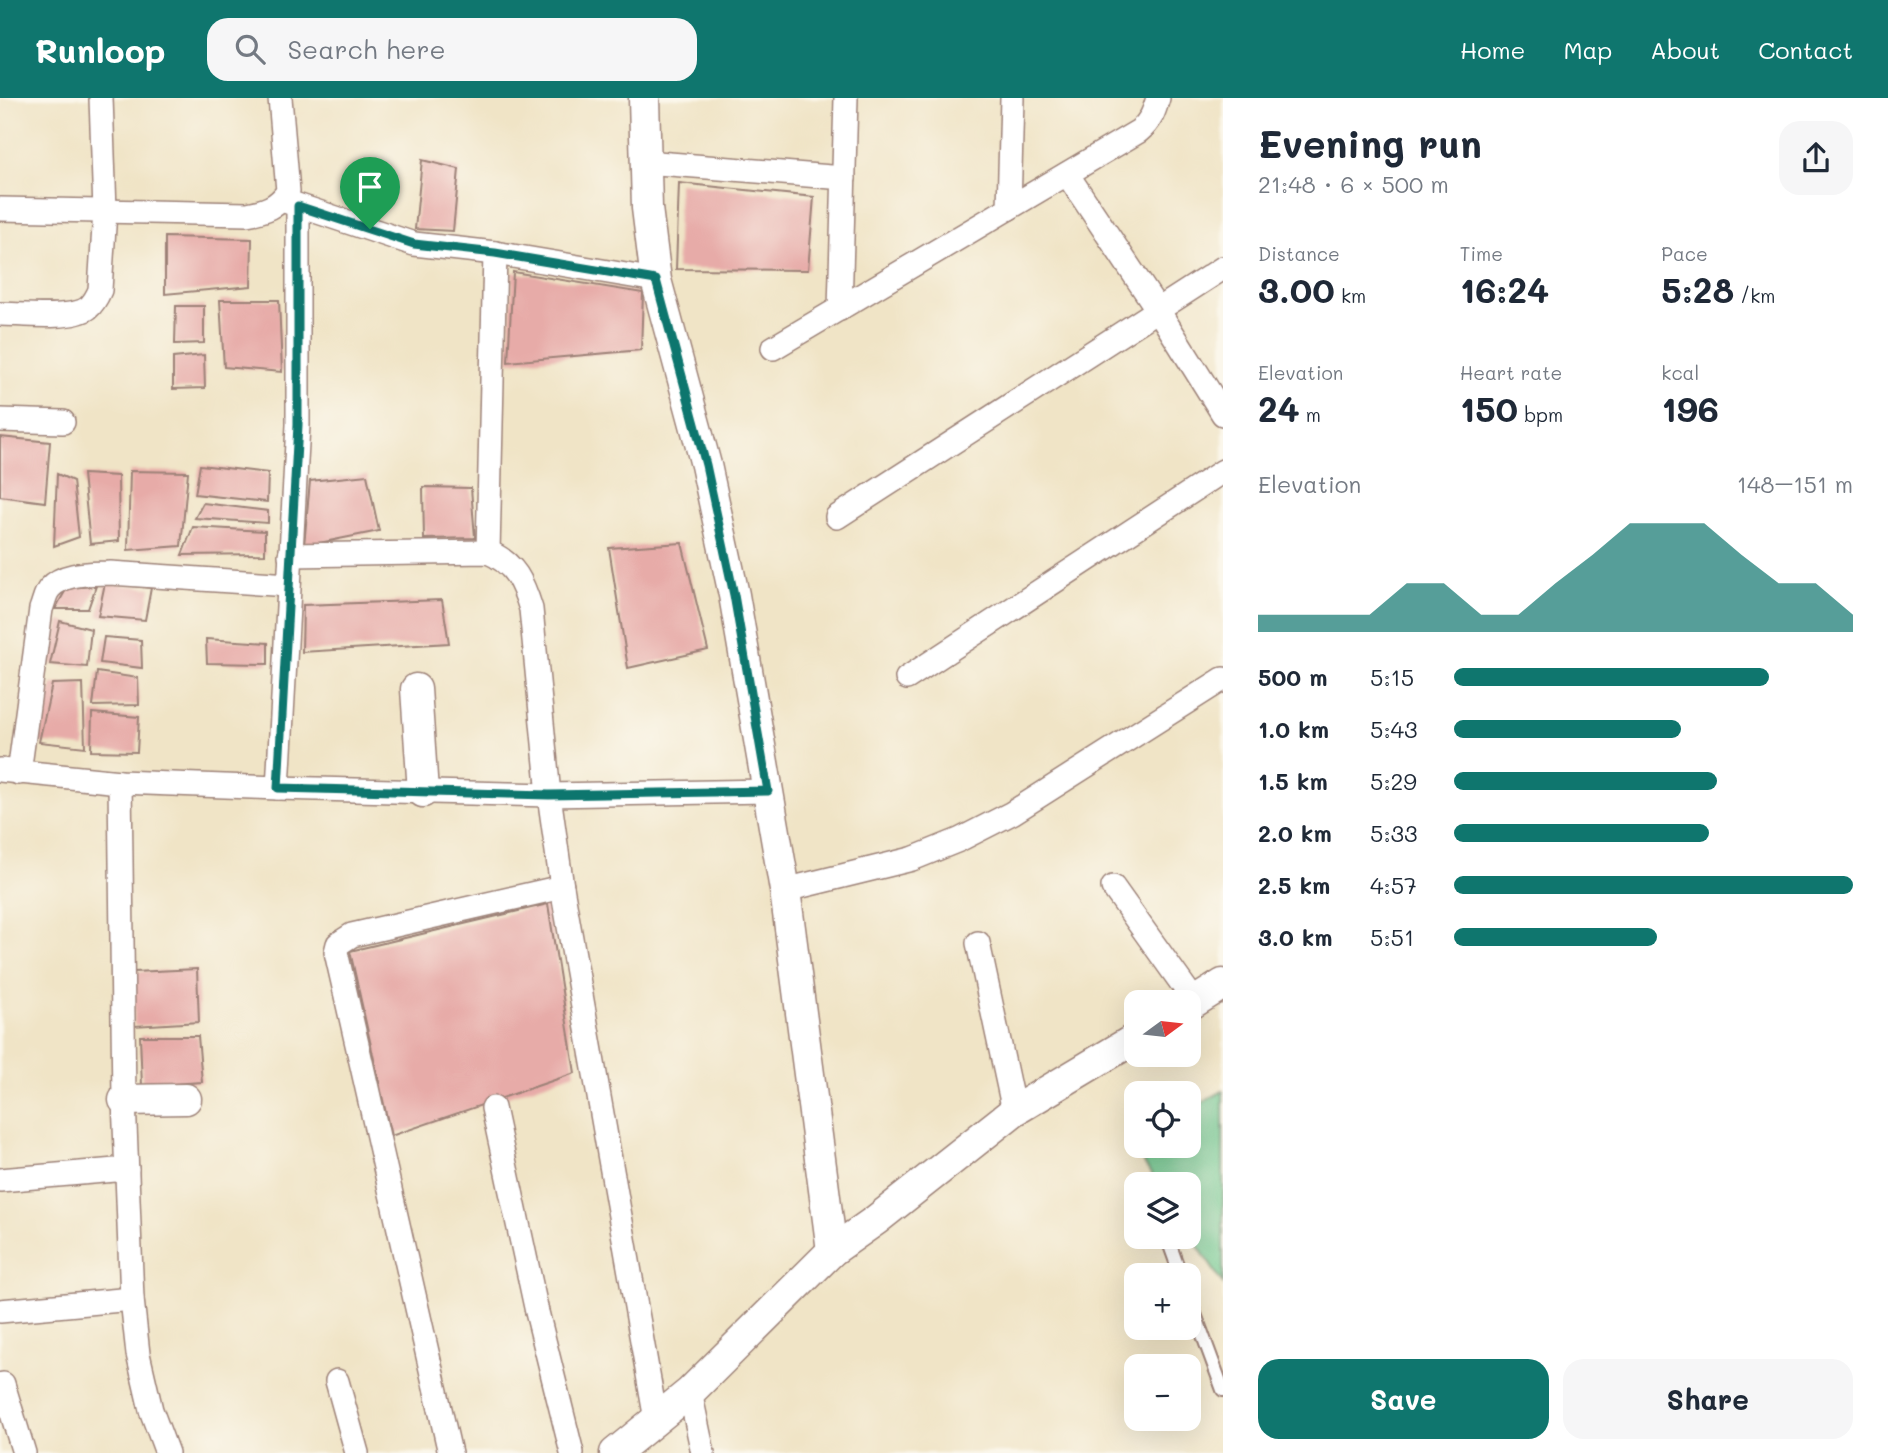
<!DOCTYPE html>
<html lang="en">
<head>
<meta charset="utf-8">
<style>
	:root { --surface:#fff; --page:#f6f6f7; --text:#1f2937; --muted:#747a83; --accent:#0f766e }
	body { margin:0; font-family:Mali,sans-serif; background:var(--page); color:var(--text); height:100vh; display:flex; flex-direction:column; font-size:26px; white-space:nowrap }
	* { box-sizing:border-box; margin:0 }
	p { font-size:23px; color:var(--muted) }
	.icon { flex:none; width:38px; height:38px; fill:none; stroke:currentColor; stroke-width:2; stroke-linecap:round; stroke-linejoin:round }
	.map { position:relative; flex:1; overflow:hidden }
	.details { display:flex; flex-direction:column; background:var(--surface); width:665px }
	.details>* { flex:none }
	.needle { width:46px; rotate:75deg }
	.controls { position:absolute; left:1124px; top:892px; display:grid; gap:14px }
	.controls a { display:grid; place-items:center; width:77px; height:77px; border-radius:14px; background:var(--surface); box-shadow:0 7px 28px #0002; font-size:35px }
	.pin { position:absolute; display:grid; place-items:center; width:60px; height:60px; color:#fff; margin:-72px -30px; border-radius:50% 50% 50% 0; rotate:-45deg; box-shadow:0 0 7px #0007 }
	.pin .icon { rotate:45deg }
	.round { display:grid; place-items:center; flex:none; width:74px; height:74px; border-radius:21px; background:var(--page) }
	.overview { display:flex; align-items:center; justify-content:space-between; height:119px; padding:0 35px }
	h1 { font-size:38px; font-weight:700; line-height:52px }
	.figures { display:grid; grid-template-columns:repeat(3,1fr); gap:10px; height:119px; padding:7px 35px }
	.figures div { display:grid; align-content:center }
	.figures b { font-size:35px; font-weight:700 }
	.figures small { font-size:19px; font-weight:400 }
	.figures p { font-size:19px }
	.chart { height:196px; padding:14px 35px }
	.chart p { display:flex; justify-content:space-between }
	.chart svg { width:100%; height:126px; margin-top:7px; fill:var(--accent); opacity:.7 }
	.primary-button { display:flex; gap:14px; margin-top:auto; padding:14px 35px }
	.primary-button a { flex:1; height:80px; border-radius:21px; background:var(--accent); color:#fff; font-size:28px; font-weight:700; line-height:80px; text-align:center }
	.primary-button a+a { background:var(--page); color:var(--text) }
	ul { padding:0 35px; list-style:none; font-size:23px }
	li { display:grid; grid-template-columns:112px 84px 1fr; align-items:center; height:52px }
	li i { height:18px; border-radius:9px; background:var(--accent) }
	header { display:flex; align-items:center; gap:42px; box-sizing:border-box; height:98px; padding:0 35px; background:var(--accent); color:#fff }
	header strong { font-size:33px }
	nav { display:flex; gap:38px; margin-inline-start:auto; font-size:24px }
	.search { width:490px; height:63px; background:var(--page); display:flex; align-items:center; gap:18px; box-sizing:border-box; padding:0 24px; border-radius:21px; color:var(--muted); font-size:26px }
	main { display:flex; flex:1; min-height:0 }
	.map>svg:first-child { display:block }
	.green { fill:#6fc88f; stroke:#5c745d; stroke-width:2 }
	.building { fill:#e7aba8 }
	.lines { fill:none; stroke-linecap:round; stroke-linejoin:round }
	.service-casing { stroke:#9d8278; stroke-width:16 }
	.minor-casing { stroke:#9d8278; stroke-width:26 }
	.tertiary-casing { stroke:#9d8278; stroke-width:33 }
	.service { stroke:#fff; stroke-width:12 }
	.minor { stroke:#fff; stroke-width:23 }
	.tertiary { stroke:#fff; stroke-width:30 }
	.route-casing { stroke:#fff; stroke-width:14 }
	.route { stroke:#0f766e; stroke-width:9 }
</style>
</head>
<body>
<header>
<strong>Runloop</strong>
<div class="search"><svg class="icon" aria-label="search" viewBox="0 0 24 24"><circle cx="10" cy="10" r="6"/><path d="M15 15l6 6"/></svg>Search here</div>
<nav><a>Home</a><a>Map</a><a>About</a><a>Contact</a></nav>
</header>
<main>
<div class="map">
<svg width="1223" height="1355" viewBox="0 0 1223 1355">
	<rect width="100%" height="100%" fill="#fbf7ec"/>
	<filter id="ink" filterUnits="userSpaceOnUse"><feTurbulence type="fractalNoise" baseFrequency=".0143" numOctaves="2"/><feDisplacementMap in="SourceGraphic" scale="14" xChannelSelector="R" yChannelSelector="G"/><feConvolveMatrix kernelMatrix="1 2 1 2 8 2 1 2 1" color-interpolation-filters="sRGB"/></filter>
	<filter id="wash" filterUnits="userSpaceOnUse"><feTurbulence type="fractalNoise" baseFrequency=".00686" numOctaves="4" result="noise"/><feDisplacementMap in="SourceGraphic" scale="28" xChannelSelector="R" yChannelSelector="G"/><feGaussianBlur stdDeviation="1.57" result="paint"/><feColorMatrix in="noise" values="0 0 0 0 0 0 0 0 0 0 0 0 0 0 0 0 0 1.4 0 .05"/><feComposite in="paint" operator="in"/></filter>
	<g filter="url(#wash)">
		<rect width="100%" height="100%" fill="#f0e4c6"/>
		<path class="green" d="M1223 993V1186L1188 1133V1087H1158L1130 1043 1136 1040V1048H1188V1012Z"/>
		<g id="blocks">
			<g class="building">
				<path d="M422 62 459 71 453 133 415 131Z"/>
				<path d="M679 85 814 99 808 172 676 171Z"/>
				<path d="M165 139 252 141 251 188 165 196Z"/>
				<path d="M513 174 643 195 641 252 508 264Z"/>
				<path d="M220 202H279L282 274 224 269Z"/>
				<path d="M176 208H204V245L175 246Z"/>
				<path d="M204 257 205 290 173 291V260Z"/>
				<path d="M0 339 50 344 45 404 0 398Z"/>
				<path d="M200 367 268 375 267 404 195 396Z"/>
				<path d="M130 373 188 374 181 448 128 452Z"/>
				<path d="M57 376 73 383 79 439 54 448Z"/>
				<path d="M83 376 118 378 119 443 90 446Z"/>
				<path d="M367 377 379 433 304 448 310 383Z"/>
				<path d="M423 389 471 390 475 440 424 441Z"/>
				<path d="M203 405 268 413V425L195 420Z"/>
				<path d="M193 429 265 433V456L182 457Z"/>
				<path d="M682 445 708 552 628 570 609 450Z"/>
				<path d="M105 485 151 490 145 522 98 518Z"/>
				<path d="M96 488 88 511H55L67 490Z"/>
				<path d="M442 502 449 545 302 554 303 507Z"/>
				<path d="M60 523 91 531 87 569 50 566Z"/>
				<path d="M104 539 141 542 142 570 100 565Z"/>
				<path d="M206 541 268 545V566L207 565Z"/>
				<path d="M97 574 138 580 139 607 93 608Z"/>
				<path d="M83 585 85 649 39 644 52 586Z"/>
				<path d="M92 615 139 619 137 654 91 653Z"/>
				<path d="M548 806 575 975 391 1038 350 853Z"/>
				<path d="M197 871 199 924 134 928V874Z"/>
				<path d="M140 938H198L202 984 142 988Z"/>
			</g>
		</g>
	</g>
	<g filter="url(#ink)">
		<use href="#blocks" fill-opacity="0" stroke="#9d8278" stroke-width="2"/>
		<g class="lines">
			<defs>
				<g id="service">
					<path d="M1167 1139 1181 1178"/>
					<path d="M1188 1197 1223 1292"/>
				</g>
				<g id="minor">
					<path d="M645 64 844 80"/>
					<path d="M1067 76 1158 212 1223 316"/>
					<path d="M285 103 414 146 495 155 656 182"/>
					<path d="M1009 110 1012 0"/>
					<path d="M0 111 247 116C265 113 278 109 288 93L280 0"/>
					<path d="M840 211 846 0"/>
					<path d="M0 216C21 216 71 222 88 210 94 205 97 199 100 192L105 113 101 0"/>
					<path d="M773 250 1139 33C1151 23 1154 14 1158 0"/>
					<path d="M0 322 63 324"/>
					<path d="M837 419 1223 170"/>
					<path d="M488 454 495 155"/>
					<path d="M290 457 488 454C515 465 523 485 531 511L549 697 562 789 656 1322"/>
					<path d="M907 580 1223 373"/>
					<path d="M0 672 120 684 278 690 549 697 768 693"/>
					<path d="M19 675 41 511C44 504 45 495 50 490 64 474 91 476 110 475L289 487"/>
					<path d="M120 684 124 1002 132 1201 138 1256 151 1312 167 1355"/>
					<path d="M278 690 298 327V108"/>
					<path d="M1113 789 1195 904"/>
					<path d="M785 792 912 761 959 742 1012 715 1223 581"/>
					<path d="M978 845 1014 1013"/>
					<path d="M493 1010 537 1214 572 1355"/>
					<path d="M0 1082 127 1071"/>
					<path d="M0 1213 132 1201"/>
					<path d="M337 1283 357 1355"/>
					<path d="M3 1286 24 1355"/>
					<path d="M690 1294 703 1355"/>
					<path d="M450 1355 336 854 338 846 352 837 562 789"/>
				</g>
				<g id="tertiary">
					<path d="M644 0 647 110 656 182 706 367 734 497 785 792 832 1153"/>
					<path d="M416 591 423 694"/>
					<path d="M1188 908 1223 886"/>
					<path d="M124 1002 186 1001"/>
					<path d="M615 1355 690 1294 832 1153 876 1122 1014 1013 1136 940"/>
				</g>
			</defs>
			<use href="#service" class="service-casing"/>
			<use href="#minor" class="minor-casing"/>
			<use href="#tertiary" class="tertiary-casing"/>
			<use href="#service" class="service"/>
			<use href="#minor" class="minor"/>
			<use href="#tertiary" class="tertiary"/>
		</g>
	</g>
	<g class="lines" filter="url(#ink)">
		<defs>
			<path id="route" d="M298 108 414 146 495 155 656 182 706 367 734 497 768 693 549 697 278 690 298 327Z"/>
		</defs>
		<use href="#route" class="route-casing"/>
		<use href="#route" class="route"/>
	</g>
</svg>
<div class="controls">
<a><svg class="needle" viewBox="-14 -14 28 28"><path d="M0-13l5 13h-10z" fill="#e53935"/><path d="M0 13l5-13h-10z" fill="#747a83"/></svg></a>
<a><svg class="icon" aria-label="locate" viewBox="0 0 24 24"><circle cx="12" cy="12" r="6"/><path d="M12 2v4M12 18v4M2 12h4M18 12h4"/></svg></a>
<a><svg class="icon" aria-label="layers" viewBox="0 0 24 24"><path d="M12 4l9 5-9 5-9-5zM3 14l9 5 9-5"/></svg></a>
<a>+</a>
<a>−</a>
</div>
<div class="pin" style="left:370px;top:131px;background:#1e9e55"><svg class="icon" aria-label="arrive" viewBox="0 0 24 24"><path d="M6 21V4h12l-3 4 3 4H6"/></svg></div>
</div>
<section class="details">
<div class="overview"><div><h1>Evening run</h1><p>21:48 · 6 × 500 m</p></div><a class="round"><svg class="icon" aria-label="share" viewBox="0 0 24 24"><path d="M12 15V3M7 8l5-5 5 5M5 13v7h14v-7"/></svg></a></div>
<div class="figures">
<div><p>Distance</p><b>3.00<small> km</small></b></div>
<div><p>Time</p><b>16:24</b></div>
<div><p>Pace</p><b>5:28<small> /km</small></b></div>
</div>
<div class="figures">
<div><p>Elevation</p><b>24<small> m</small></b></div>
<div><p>Heart rate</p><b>150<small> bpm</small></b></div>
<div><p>kcal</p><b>196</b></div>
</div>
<div class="chart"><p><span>Elevation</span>148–151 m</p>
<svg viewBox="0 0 160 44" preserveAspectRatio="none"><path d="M0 44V38L10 38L20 38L30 38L40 27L50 27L60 38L70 38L80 27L90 17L100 6L110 6L120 6L130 17L140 27L150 27L160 38V44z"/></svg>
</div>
<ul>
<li><b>500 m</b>5:15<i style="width:79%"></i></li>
<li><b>1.0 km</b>5:43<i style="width:57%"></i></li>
<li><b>1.5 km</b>5:29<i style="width:66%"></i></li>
<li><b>2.0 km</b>5:33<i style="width:64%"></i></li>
<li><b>2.5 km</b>4:57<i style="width:100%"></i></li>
<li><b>3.0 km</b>5:51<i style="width:51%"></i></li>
</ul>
<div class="primary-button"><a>Save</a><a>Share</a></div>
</section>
</main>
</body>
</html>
